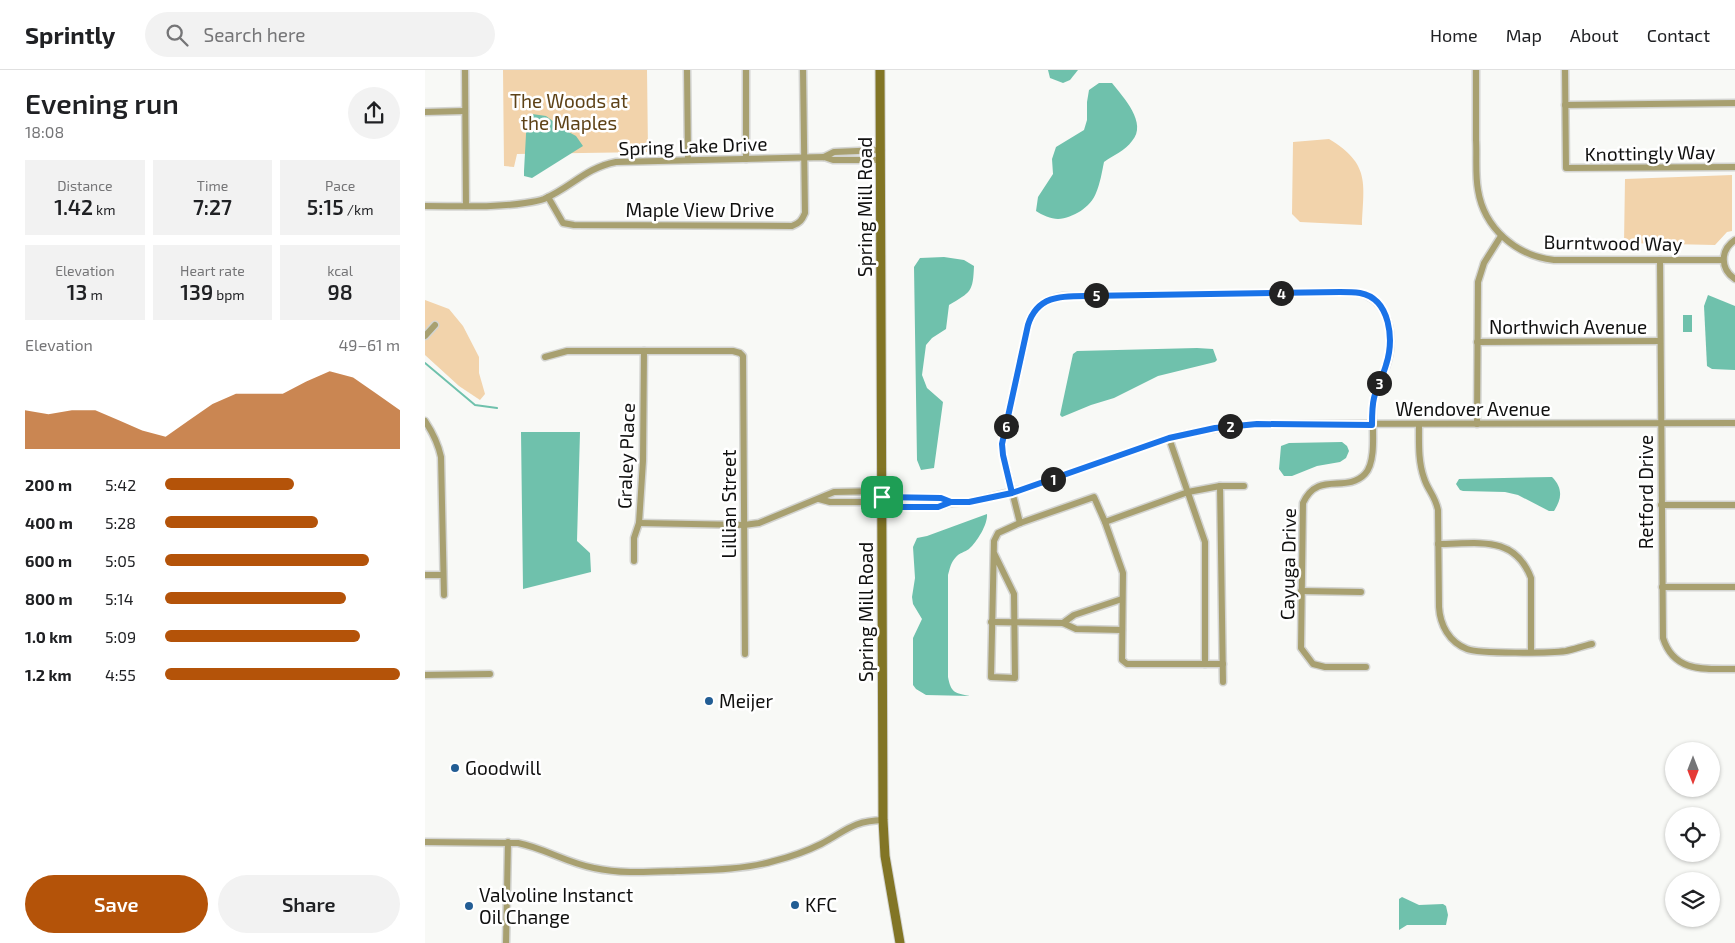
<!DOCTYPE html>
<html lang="en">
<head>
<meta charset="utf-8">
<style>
	:root { --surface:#fff; --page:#f2f2f2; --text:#202124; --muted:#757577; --line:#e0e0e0; --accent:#b45309 }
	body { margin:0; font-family:"Exo 2",sans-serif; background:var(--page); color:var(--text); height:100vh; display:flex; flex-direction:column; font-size:19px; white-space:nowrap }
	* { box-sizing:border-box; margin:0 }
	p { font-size:16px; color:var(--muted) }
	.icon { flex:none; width:28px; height:28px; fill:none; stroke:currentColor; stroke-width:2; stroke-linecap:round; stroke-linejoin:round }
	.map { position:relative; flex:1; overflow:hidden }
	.drawer { display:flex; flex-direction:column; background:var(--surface); width:425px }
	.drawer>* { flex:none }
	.needle { width:32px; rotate:180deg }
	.tools { position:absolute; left:1240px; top:672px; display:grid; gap:10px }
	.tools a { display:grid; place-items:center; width:55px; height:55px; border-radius:50%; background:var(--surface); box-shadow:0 1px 4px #0004; font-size:25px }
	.pin { position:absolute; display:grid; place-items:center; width:42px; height:42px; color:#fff; margin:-21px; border-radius:10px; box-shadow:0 2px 8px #0006 }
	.km { position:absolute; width:25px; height:25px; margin:-12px; border-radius:50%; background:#222; color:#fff; font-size:14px; line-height:25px; text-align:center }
	.round { display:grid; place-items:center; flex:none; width:52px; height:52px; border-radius:26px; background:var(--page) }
	.headline { display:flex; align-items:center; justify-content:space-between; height:85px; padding:0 25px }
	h1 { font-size:28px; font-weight:600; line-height:38px }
	.stats { display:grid; grid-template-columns:repeat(3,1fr); gap:8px; height:85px; padding:5px 25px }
	.stats div { display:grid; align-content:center; border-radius:0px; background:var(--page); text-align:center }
	.stats b { font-size:21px; font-weight:600 }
	.stats small { font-size:14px; font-weight:400 }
	.stats p { font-size:14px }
	.chart { height:140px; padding:10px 25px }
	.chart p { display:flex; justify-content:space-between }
	.chart svg { width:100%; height:90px; margin-top:5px; fill:var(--accent); opacity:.7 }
	.primary-button { display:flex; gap:10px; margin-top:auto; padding:10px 25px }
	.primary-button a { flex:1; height:58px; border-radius:30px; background:var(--accent); color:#fff; font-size:20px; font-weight:600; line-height:58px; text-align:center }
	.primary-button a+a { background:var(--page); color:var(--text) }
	ul { padding:0 25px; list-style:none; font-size:16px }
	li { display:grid; grid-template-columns:80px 60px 1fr; align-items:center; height:38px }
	li i { height:12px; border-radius:6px; background:var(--accent) }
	header { display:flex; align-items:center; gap:30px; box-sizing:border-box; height:70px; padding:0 25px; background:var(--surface); border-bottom:1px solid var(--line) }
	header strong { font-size:24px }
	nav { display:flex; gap:28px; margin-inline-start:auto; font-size:18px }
	.search { width:350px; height:45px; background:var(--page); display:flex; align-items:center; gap:12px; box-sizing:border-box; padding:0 18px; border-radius:28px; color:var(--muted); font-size:19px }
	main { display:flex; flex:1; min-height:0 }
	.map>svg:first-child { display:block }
	.green { fill:#f2d3ab }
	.water { fill:#6fc1ac }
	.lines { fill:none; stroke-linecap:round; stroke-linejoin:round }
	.stream { stroke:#6fc1ac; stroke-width:2 }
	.street-casing { stroke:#d3d4d1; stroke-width:9 }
	.secondary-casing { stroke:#d3d4d1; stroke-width:11 }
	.street { stroke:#a8a070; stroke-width:6 }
	.secondary { stroke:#827525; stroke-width:9 }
	.route-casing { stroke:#fff; stroke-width:10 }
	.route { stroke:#1a73e8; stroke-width:6 }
	.poi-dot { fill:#225d94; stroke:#fff; stroke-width:2 }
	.labels { text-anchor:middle; stroke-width:5; stroke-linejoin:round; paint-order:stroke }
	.park-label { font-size:19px; fill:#5e4217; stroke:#fff }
	.street-label { font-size:19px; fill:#10100f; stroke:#fff }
	.poi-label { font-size:19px; fill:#10100f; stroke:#fff; text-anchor:start }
</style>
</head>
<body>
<header>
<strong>Sprintly</strong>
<div class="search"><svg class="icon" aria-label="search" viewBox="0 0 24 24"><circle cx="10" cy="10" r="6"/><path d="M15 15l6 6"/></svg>Search here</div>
<nav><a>Home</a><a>Map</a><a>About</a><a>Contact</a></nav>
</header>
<main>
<section class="drawer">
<div class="headline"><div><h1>Evening run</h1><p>18:08</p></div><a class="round"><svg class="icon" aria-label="share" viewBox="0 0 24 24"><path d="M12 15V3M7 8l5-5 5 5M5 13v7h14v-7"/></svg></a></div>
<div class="stats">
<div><p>Distance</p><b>1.42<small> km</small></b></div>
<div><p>Time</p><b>7:27</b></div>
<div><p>Pace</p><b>5:15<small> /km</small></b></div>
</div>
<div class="stats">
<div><p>Elevation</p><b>13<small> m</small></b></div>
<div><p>Heart rate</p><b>139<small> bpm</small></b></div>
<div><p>kcal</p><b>98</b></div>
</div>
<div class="chart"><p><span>Elevation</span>49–61 m</p>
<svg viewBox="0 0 160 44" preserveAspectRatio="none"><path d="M0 44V25L10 27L20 25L30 25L40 30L50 35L60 38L70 30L80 22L90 17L100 17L110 17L120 11L130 6L140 9L150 17L160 25V44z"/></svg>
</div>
<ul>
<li><b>200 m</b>5:42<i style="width:55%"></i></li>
<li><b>400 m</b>5:28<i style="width:65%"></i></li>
<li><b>600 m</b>5:05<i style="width:87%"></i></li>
<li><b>800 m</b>5:14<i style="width:77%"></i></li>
<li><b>1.0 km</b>5:09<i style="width:83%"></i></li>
<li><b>1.2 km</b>4:55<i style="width:100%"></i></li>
</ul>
<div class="primary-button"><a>Save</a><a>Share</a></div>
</section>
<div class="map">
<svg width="1310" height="873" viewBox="0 0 1310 873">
	<rect width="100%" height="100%" fill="#f8f9f6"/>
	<g class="green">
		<path d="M78 0H222L223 82 92 84 89 97 79 96Z"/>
		<path d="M904 69C945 94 939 112 937 155L875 152 867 144 868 72Z"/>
		<path d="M1307 105V161L1302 162 1290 175 1199 173 1200 109Z"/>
		<path d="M0 230 24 239 38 256 54 287V303L60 324 55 330 34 316 0 285Z"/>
	</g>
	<g class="water">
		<path d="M623 0H653L645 10 638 13 625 8Z"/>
		<path d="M674 13H687C698 27 723 53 707 71 700 81 688 85 679 92 677 102 675 114 671 123 666 137 648 148 633 149 626 149 617 145 611 141L613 127 628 104 627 89 631 77 659 60 662 50V32L664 20Z"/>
		<path d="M107 44 121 46 140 60 151 66 158 76 107 108 99 106V101L102 46Z"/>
		<path d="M519 187 539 190 549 196C548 222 546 222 524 235L521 259 507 268 501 275 497 305 502 318 518 332 509 398 496 400 492 390 489 197 495 188Z"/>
		<path d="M1283 225 1310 236V300L1287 299 1282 296 1279 236Z"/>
		<rect x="1258" y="245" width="9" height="17"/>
		<path d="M772 278 788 279 792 290 790 292 733 306 689 328 666 335 637 347 635 345 648 284 652 281Z"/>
		<path d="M96 362H155L152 471 165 483 166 502 98 519Z"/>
		<path d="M917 372 922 376 924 381 921 388 915 392 892 396 867 406H859L854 399 856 376 864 373Z"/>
		<path d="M1127 407C1138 418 1137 429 1129 441H1124L1093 425 1080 422 1038 421 1035 420 1031 414 1034 409Z"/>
		<path d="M562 444C563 454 552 472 544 479 540 482 534 483 531 487 526 492 525 498 523 505V607C526 623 530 623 545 626L501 625 491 619 488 615V568L497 549 488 534 487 527 490 508 488 477 492 468 502 466Z"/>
		<path d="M977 827 994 835 1018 834 1021 836 1023 845 1021 855H982L974 860V829Z"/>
	</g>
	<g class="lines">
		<path class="stream" d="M0 293 50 335 72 338"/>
		<defs>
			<g id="street">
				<path d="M40 0 41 136"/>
				<path d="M262 0 263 90"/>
				<path d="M321 0V89"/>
				<path d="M1051 0C1051 23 1051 46 1051 70 1052 86 1050 104 1053 120 1059 158 1091 186 1129 190H1298"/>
				<path d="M1140 0 1141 98 1310 97"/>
				<path d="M1140 35 1310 33"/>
				<path d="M0 42 40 41"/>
				<path d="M399 87 409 82 456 80"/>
				<path d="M123 127 138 153 149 155 367 156C375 153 377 150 380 143L378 0"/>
				<path d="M0 136C33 136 68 138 100 133 107 132 114 131 119 129 147 117 160 98 191 92L399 87 408 90H456"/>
				<path d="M1310 170C1295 180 1295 199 1310 209"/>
				<path d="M1235 190 1238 568C1249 603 1280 599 1310 599"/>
				<path d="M0 266 10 255"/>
				<path d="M1052 272 1235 271"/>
				<path d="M120 287 142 281H308L315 283 318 286 320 584"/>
				<path d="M0 351C8 363 13 373 16 387L19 525"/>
				<path d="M994 354C994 373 993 391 999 408 1003 421 1010 425 1013 440L1014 537C1015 555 1024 572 1042 579 1054 584 1126 583 1141 581 1150 579 1158 576 1167 574"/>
				<path d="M1052 354 1053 212 1059 193 1076 166"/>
				<path d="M744 368 780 472V594"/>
				<path d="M795 416 798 612"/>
				<path d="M457 427 516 428 526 433 544 432 598 419 744 368C773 360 802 357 832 354L1310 353"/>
				<path d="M394 429 405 432H457"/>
				<path d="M1236 435H1310"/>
				<path d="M457 437H513L526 433"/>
				<path d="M680 452 763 422 795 416H819"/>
				<path d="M214 453 319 455 334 453 409 422 457 421"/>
				<path d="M595 453 578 385 577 374 603 255C608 238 620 229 638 226L915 222C922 222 931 221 938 224 967 235 970 271 961 297 956 308 949 320 948 333 946 352 953 390 940 404 921 424 893 400 878 433L876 578 888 594 900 597H941"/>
				<path d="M1013 474C1052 474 1089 464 1106 508V581"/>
				<path d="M569 483 589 524 590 608 566 607 569 471 573 463 595 453 669 427 680 452 698 503 697 590 702 594H798"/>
				<path d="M209 491V468L214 453 218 391 219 281"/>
				<path d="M0 505H17"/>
				<path d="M1237 517H1310"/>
				<path d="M876 521 936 522"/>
				<path d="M566 552 638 553 651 559 697 560"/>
				<path d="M638 553 649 545 697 529"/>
				<path d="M0 605 65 604"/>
				<path d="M0 772 93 773C119 778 142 793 169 798 196 804 224 802 252 801 285 800 317 800 349 791 365 787 382 781 396 774 421 761 427 751 458 750"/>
				<path d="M81 873 83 772"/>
			</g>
			<path id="secondary" d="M455 0 458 750 460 786 475 873"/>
		</defs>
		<use href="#street" class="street-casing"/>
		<use href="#secondary" class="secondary-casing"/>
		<use href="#street" class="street"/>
		<use href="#secondary" class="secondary"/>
	</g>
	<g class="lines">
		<defs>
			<path id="route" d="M457 427V437H513L526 432H544L587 423 744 368 790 358 832 354 947 355C947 346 947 336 949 328 952 316 958 306 961 295 969 270 966 229 935 223 928 222 921 222 915 222L660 226C635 226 612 226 603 255L577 374 578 385 587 423 544 432H526L516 428 457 427"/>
		</defs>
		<use href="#route" class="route-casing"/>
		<use href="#route" class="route"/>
	</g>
	<g class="poi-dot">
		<circle cx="284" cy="631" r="5"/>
		<circle cx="30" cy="698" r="5"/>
		<circle cx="370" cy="835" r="5"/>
		<circle cx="44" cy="836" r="5"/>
	</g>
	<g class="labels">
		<g class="park-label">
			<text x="144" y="38">The Woods at<tspan x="144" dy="22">the Maples</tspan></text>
		</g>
		<g class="street-label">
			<text transform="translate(268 76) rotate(-2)" y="7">Spring Lake Drive</text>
			<text transform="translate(1225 83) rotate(-1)" y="7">Knottingly Way</text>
			<text transform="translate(440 137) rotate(-90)" y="7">Spring Mill Road</text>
			<text x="275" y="147">Maple View Drive</text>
			<text transform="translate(1188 173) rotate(1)" y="7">Burntwood Way</text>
			<text x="1143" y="264">Northwich Avenue</text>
			<text x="1048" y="346">Wendover Avenue</text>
			<text transform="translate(201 386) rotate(-88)" y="7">Graley Place</text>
			<text transform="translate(1221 422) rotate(-90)" y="7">Retford Drive</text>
			<text transform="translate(304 434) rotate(-90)" y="7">Lillian Street</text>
			<text transform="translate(863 494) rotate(-89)" y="7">Cayuga Drive</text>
			<text transform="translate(441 542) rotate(-90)" y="7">Spring Mill Road</text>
		</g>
		<g class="poi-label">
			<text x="294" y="638">Meijer</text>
			<text x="40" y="705">Goodwill</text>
			<text x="54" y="832">Valvoline Instanct<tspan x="54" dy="22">Oil Change</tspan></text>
			<text x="380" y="842">KFC</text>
		</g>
	</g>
</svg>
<div class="tools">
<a><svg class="needle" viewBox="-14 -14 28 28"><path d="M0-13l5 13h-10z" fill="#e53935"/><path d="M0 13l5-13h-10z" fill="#757577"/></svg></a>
<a><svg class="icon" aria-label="locate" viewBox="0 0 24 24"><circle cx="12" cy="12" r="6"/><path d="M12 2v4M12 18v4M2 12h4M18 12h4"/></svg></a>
<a><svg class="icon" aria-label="layers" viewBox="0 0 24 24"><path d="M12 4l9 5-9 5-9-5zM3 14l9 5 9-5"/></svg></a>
</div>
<div class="pin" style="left:457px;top:427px;background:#1e9e55"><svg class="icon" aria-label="arrive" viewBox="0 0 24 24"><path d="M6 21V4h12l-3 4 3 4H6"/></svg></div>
<b class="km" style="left:628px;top:409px">1</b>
<b class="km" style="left:805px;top:356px">2</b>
<b class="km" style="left:954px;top:313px">3</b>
<b class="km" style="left:856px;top:223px">4</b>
<b class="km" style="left:671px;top:225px">5</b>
<b class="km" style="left:581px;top:356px">6</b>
</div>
</main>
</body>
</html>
